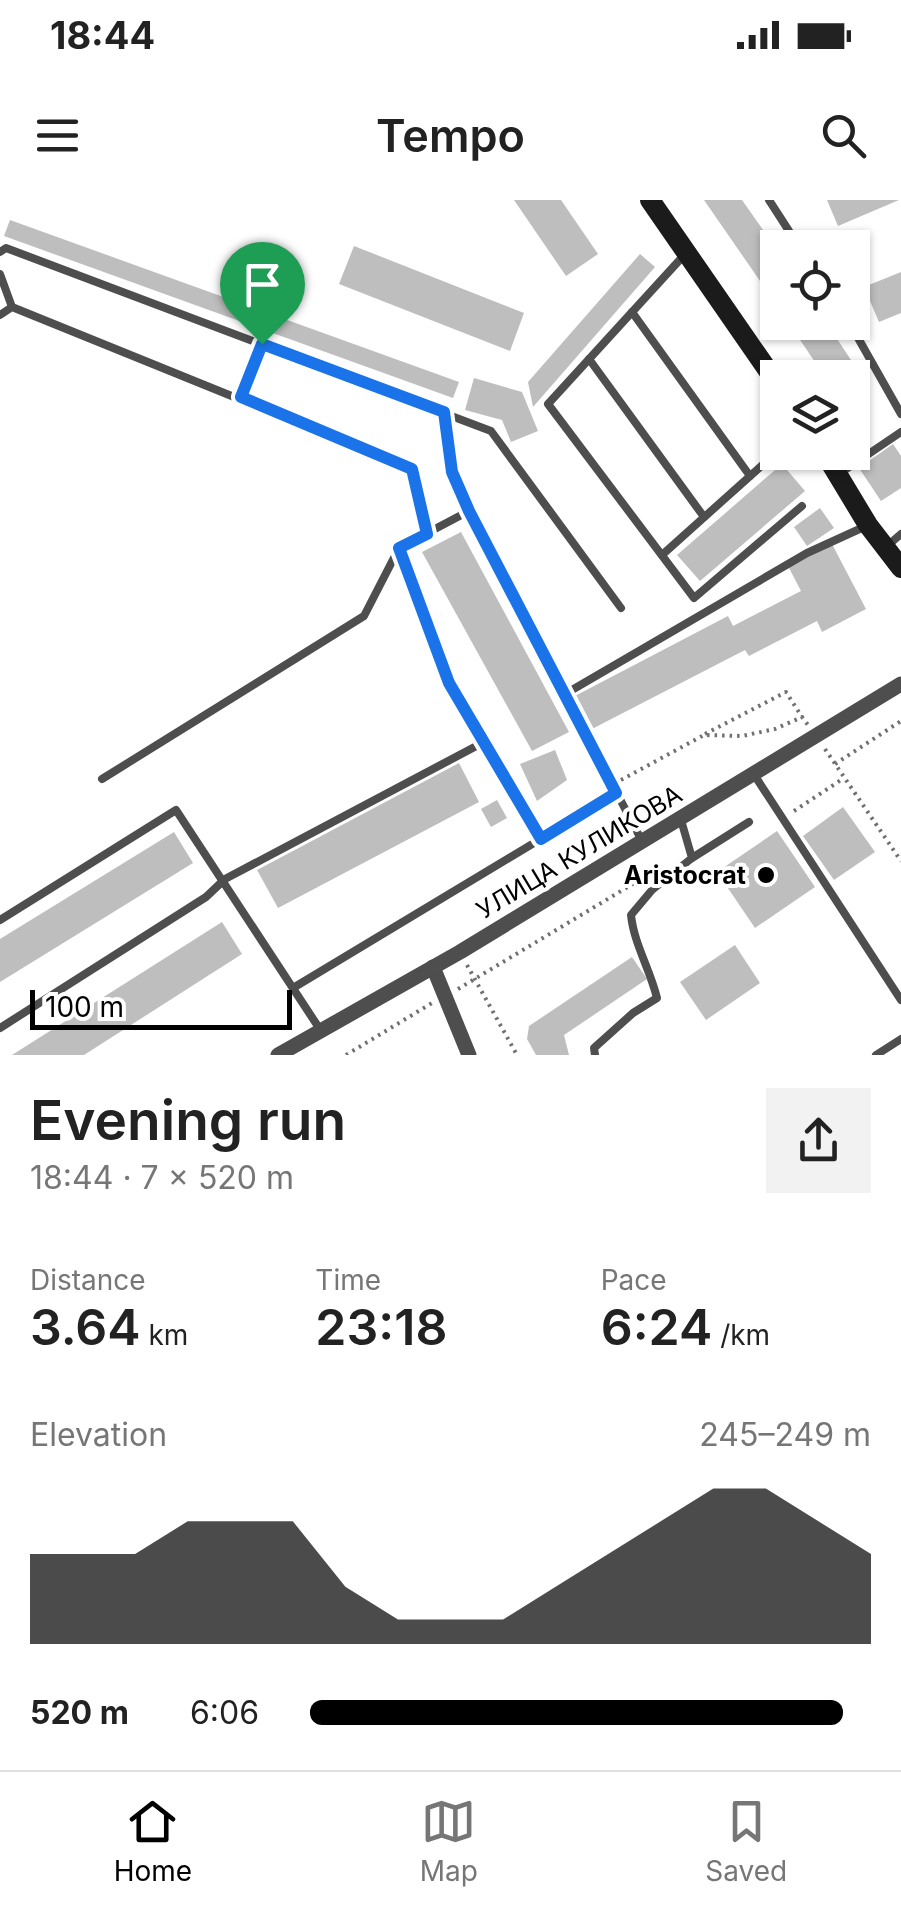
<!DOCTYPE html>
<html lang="en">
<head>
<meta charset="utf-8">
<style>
	:root { --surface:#fff; --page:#f2f2f2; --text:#222; --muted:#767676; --line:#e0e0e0; --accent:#000 }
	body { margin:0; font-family:Inter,sans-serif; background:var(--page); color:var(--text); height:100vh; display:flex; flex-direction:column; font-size:38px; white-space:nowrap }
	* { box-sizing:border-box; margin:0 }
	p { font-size:32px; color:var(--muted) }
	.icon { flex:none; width:55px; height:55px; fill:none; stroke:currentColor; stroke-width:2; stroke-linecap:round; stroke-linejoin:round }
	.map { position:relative; height:855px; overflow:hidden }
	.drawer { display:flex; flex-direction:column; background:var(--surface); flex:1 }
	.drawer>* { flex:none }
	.buttons { position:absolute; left:760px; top:30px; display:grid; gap:20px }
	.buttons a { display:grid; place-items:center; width:110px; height:110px; border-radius:0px; background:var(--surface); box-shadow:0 2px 8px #0004; font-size:50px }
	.scale { position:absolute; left:30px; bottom:25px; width:262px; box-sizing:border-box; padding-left:10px; border:5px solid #000; border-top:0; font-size:28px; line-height:35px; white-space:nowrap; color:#000; -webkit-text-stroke:8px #fff; paint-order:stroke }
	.pin { position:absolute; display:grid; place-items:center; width:85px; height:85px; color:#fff; margin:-102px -42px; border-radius:50% 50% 50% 0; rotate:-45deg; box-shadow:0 0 10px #0007 }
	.pin .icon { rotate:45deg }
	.round { display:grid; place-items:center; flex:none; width:105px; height:105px; border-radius:0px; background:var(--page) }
	.head { display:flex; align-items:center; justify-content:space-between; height:170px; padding:0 30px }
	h1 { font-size:55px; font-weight:600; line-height:75px }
	.figures { display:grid; grid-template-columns:repeat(3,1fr); gap:15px; height:170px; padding:10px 30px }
	.figures div { display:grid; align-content:center }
	.figures b { font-size:50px; font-weight:600 }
	.figures small { font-size:28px; font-weight:400 }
	.figures p { font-size:28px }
	.chart { height:280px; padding:20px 30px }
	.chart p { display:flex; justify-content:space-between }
	.chart svg { width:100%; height:180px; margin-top:10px; fill:var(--accent); opacity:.7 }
	ul { padding:0 30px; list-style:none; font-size:32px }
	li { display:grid; grid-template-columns:160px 120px 1fr; align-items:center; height:75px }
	li i { height:25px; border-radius:12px; background:var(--accent) }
	.status { display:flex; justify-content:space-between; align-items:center; height:70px; padding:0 50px; background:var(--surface); direction:ltr }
	.status svg { height:28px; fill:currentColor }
	header { display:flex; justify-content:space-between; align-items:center; height:130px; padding:0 30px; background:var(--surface); font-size:45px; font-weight:600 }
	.menu { display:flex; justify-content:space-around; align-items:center; height:140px; border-top:2px solid var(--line); background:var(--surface); font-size:28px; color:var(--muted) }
	.menu a { display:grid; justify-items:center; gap:5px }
	.menu .current { color:var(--accent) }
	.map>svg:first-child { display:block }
	.building { fill:#bebebe }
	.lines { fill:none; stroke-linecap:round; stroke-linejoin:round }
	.path { stroke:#707070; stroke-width:4; stroke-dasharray:2.5 5; stroke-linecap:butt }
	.lane { stroke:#4e4e4e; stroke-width:8 }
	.street { stroke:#4e4e4e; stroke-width:15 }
	.secondary { stroke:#1b1b1b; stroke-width:20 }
	.route-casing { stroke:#fff; stroke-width:20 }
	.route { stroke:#1a73e8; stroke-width:12 }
	.poi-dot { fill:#000; stroke:#fff; stroke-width:4 }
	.labels { text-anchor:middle; stroke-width:8; stroke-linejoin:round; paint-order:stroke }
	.street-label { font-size:25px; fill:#000; stroke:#fff }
	.poi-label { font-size:25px; font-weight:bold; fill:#000; stroke:#fff; text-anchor:end }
</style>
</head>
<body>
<div class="status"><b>18:44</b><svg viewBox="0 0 49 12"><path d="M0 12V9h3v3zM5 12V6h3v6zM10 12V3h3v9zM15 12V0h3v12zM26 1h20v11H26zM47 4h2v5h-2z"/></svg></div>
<header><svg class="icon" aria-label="menu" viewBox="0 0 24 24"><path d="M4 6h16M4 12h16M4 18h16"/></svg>Tempo<svg class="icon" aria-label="search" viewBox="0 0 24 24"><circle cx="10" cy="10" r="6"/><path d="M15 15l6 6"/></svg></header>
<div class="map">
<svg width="901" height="855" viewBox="0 0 901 855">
	<rect width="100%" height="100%" fill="#fff"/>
	<g class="building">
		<path d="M514 0H561L598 54 566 76Z"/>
		<path d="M704 0H742L778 51V107Z"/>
		<path d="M827 0H899L838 26Z"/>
		<path d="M10 20 459 182 453 198 4 36Z"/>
		<path d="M354 46 524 113 510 151 339 84Z"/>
		<path d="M640 54 655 67 533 207 528 182Z"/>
		<path d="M901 72V113L879 122 864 87Z"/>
		<path d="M788 122H826L851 160 825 177Z"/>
		<path d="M856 162 867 177 852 187V178H834Z"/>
		<path d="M474 178 522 192 538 231 511 242 502 220 465 210Z"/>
		<path d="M893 244 901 256V288L881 301 859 268Z"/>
		<path d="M782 264 805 291 700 381 677 355Z"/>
		<path d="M820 308 834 328 807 346 794 327Z"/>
		<path d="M461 332 569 532 532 551 422 352Z"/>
		<path d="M832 344 866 409 822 432 817 421 749 456 745 450 590 530 573 497 728 416 733 426 801 391 788 366Z"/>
		<path d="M555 550 567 580 537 601 520 564Z"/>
		<path d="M459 563 479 602 278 708 257 670Z"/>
		<path d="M497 600 507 618 491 627 481 609Z"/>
		<path d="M843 607 875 652 834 680 803 636Z"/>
		<path d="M777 631 815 687 755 728 717 672Z"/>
		<path d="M174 632 193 663 0 782V739Z"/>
		<path d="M222 722 242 754 84 855H12Z"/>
		<path d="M735 745 760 783 706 820 680 782Z"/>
		<path d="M632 757 647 779 564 835 569 855H536L527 839 529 826Z"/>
	</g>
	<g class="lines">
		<g class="path">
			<path d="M705 534 786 492 802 517"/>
			<path d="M825 549 901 661"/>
			<path d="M835 564 901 521"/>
			<path d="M621 580 704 535 742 536 775 529 802 517 808 525"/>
			<path d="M794 611 844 578"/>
			<path d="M467 765 517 855"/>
			<path d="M458 789 651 673"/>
			<path d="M346 855 432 803"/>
		</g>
		<g class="lane">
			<path d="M769 0 800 48"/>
			<path d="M0 52 6 48 491 231 621 408"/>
			<path d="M686 53 548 204 694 398 802 306"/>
			<path d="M0 74 12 107"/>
			<path d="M632 112 750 276"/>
			<path d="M0 115 12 107 412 269 427 333"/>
			<path d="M849 122 901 214"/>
			<path d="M589 159 704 317"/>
			<path d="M241 197 262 144"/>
			<path d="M444 212 452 272 469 311"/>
			<path d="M839 274 901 232"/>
			<path d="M886 347 901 334"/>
			<path d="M662 355 778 251"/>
			<path d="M565 494 807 353 864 327"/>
			<path d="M484 542 541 639"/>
			<path d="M755 576 901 800"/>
			<path d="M102 579 364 416 399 348"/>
			<path d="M692 658 749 622"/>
			<path d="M0 720 176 610 321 831"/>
			<path d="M293 788 617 593"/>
			<path d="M0 828 206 697 225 679 484 542 449 483 399 348 469 311 643 643"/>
			<path d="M595 855 594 848 633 813 657 798C650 769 634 744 631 715L652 690 692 658 681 620"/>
			<path d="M876 855 901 839"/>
		</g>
		<g class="street">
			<path d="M433 767 469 855"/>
			<path d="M278 855 460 752 901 484"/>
		</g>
		<g class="secondary">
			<path d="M650 0 778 185"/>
			<path d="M824 252 868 325 901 368"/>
		</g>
	</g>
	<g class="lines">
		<defs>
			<path id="route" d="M262 144 444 212 452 272 469 311 616 593 541 639 449 483 399 348 427 334 412 269 241 197Z"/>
		</defs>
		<use href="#route" class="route-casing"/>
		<use href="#route" class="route"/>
	</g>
	<circle class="poi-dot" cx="766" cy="675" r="10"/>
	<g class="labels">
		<g class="street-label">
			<text transform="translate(579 652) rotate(-31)" y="9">УЛИЦА КУЛИКОВА</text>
		</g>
		<g class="poi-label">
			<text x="746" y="684">Aristocrat</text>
		</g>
	</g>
</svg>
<div class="buttons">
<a><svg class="icon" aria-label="locate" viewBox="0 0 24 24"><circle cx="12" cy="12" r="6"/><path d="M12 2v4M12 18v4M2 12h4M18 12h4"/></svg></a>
<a><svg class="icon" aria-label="layers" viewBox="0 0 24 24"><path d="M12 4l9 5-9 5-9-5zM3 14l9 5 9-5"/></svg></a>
</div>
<div class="scale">100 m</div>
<div class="pin" style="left:262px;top:144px;background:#1e9e55"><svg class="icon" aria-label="arrive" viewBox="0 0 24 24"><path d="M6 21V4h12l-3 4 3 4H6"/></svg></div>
</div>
<section class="drawer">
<div class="head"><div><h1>Evening run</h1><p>18:44 · 7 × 520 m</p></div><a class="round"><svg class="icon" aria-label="share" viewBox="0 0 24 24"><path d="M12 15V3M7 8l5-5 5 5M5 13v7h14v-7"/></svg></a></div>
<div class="figures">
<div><p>Distance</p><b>3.64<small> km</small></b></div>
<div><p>Time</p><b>23:18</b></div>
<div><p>Pace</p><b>6:24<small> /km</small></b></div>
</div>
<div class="chart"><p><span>Elevation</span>245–249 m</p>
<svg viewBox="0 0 160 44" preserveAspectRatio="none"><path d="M0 44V22L10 22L20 22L30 14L40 14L50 14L60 30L70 38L80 38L90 38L100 30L110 22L120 14L130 6L140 6L150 14L160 22V44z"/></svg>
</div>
<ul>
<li><b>520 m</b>6:06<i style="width:95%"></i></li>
</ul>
</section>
<nav class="menu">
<a class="current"><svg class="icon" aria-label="home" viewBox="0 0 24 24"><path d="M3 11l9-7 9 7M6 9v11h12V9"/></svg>Home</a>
<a><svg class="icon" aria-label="map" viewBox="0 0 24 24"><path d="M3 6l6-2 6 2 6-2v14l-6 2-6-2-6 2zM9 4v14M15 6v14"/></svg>Map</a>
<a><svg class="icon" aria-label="saved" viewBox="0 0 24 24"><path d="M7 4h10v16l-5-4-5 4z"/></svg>Saved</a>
</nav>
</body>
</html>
